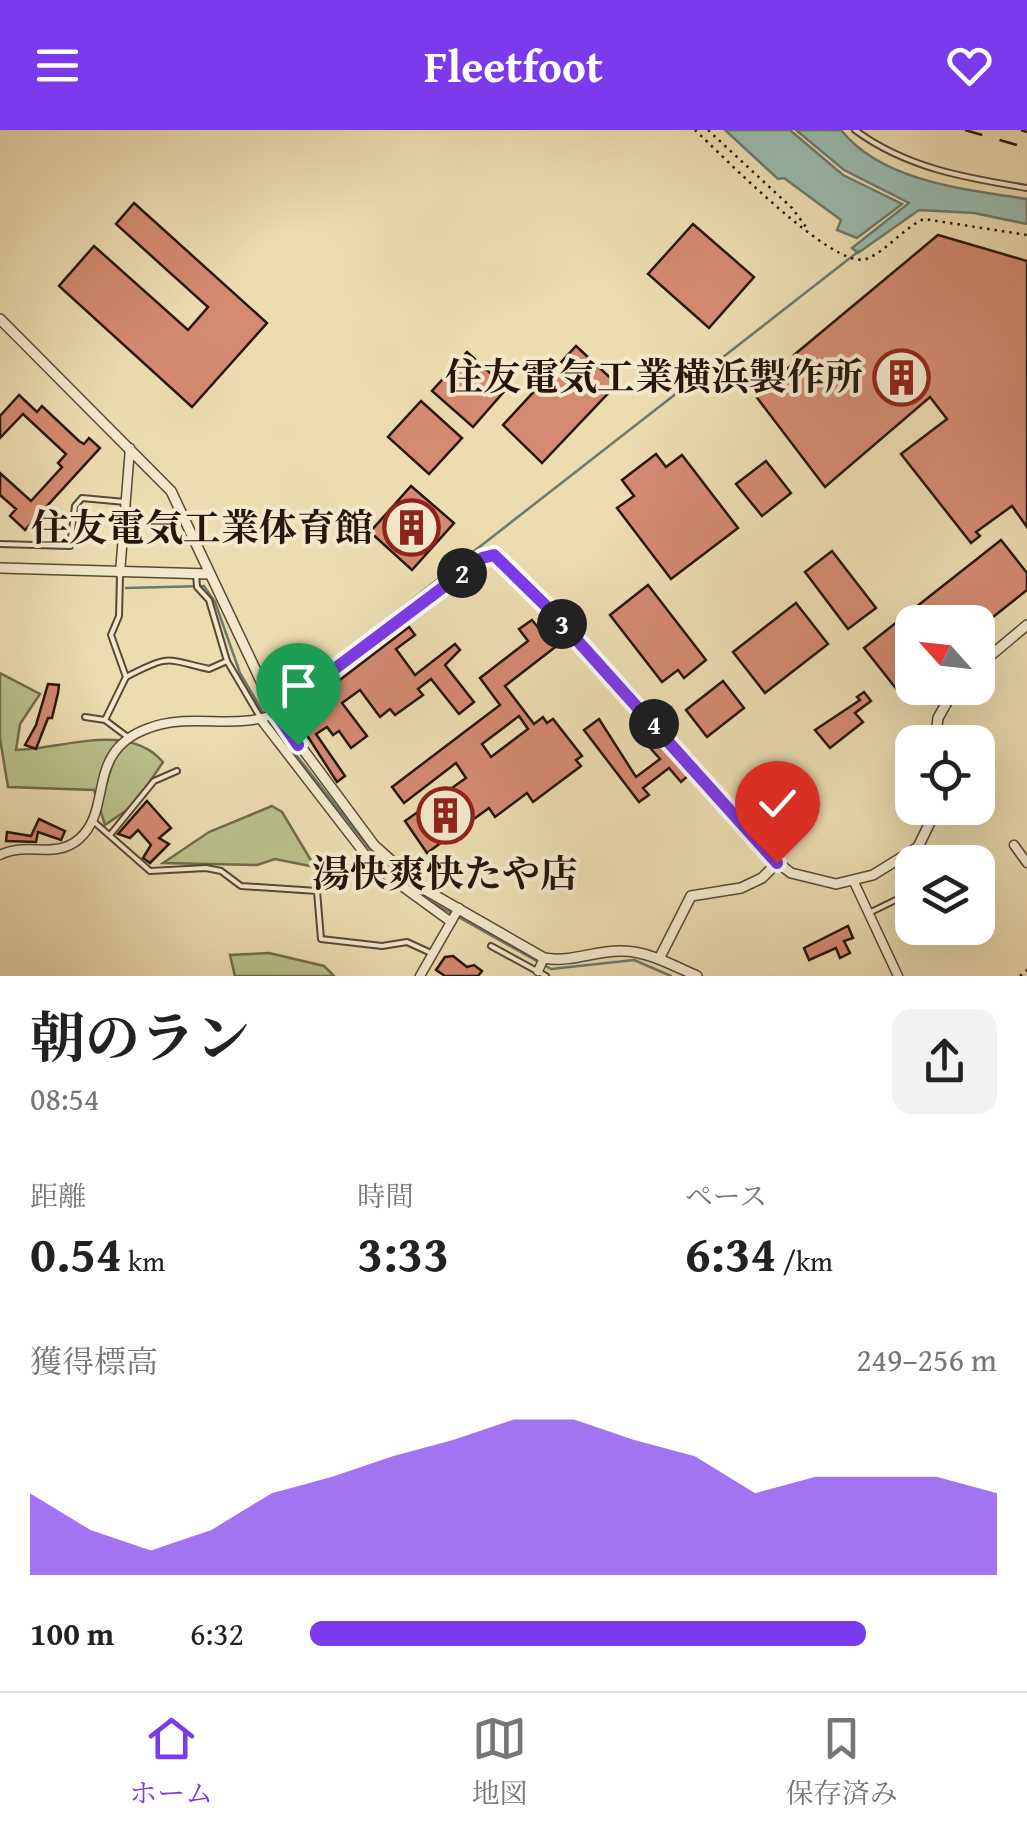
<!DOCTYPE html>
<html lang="ja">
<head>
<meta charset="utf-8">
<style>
	:root { --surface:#fff; --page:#f2f2f2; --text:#222; --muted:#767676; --line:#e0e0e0; --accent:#7c3aed }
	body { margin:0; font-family:"Gentium Book Plus","Noto Serif JP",serif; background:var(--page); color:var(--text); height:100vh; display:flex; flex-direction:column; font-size:38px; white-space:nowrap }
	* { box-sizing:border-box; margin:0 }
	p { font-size:32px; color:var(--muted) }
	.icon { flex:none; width:55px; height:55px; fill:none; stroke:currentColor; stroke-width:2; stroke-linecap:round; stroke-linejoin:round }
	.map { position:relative; height:846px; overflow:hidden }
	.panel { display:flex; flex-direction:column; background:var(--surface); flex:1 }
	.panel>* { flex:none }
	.needle { width:65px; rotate:297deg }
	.buttons { position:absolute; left:895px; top:475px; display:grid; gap:20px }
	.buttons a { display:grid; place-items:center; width:100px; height:100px; border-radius:20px; background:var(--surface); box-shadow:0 10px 40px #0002; font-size:50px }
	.pin { position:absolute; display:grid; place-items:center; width:85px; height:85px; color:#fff; margin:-102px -42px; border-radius:50% 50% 50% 0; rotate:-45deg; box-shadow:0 0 10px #0007 }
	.pin .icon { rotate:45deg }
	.km { position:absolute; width:50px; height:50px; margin:-25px; border-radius:50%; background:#222; color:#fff; font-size:28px; line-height:50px; text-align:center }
	.round { display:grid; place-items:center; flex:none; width:105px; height:105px; border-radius:20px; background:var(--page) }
	.head { display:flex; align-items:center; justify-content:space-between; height:170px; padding:0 30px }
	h1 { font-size:55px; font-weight:700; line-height:75px }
	.metrics { display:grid; grid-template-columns:repeat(3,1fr); gap:15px; height:170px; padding:10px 30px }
	.metrics div { display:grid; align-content:center }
	.metrics b { font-size:50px; font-weight:700 }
	.metrics small { font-size:28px; font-weight:400 }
	.metrics p { font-size:28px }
	.chart { height:280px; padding:20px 30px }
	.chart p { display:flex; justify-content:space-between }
	.chart svg { width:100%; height:180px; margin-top:10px; fill:var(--accent); opacity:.7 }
	ul { padding:0 30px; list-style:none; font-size:32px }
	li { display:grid; grid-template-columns:160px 120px 1fr; align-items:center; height:75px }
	li i { height:25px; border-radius:12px; background:var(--accent) }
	header { display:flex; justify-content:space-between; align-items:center; height:130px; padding:0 30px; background:var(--accent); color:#fff; font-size:45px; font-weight:700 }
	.tabs { display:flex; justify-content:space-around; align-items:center; height:140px; border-top:2px solid var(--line); background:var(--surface); font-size:28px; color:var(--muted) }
	.tabs a { display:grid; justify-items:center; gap:5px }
	.tabs .on { color:var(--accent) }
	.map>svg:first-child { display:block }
	.green { fill:#b9c08a; stroke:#706b4c; stroke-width:2.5 }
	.water { fill:#99bbae; stroke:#6c796e; stroke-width:2.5 }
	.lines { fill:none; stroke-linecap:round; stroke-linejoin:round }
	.stream { stroke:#6c796e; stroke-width:2.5 }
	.building { fill:#d48a71; stroke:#28160d; stroke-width:2.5; fill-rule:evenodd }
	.service-casing { stroke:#594836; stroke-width:8 }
	.minor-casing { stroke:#594836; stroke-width:11 }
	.tertiary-casing { stroke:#594836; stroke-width:12 }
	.path { stroke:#28160d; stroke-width:2.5; stroke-dasharray:2.5 5; stroke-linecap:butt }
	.service { stroke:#f3e8cc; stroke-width:4 }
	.minor { stroke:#f3e8cc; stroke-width:8 }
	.tertiary { stroke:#f3e8cc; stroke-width:9 }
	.rail { stroke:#28160d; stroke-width:2.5; stroke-dasharray:18 18; stroke-linecap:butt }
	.route-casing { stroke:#fff; stroke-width:20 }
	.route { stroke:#7c3aed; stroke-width:12 }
	.labels { text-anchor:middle; stroke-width:8; stroke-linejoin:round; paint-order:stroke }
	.poi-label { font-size:38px; font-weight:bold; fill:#28160d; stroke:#f3e8cc; text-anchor:end }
</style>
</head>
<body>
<header><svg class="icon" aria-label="menu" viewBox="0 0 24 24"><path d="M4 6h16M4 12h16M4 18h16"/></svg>Fleetfoot<svg class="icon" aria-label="heart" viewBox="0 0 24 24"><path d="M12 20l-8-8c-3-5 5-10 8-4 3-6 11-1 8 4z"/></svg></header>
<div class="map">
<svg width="1027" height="846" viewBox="0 0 1027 846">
	<rect width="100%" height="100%" fill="#ecdcb0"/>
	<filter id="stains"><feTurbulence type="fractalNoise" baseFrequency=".002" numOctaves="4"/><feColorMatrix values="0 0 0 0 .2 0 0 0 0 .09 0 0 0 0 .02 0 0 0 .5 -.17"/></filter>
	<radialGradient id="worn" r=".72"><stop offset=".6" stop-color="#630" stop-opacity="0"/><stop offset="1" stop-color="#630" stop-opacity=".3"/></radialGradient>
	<g class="green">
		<path d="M0 543 40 564 20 594 16 620C64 619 127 591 163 632L134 675 105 695 94 660 8 657 0 609Z"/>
		<path d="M272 676 282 682 315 737 275 729 257 735 163 733 209 702Z"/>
		<path d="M269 823 324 836 334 846H235L230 825Z"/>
	</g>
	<g class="water">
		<path d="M725 0H790L843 45 902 74 857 108 837 100 841 90 784 48 778 49Z"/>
		<path d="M796 0H841C882 52 968 60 1027 69V94L974 83 919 80 858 123 852 118 909 73 844 40Z"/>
	</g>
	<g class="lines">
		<g class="stream">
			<path d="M126 458 204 456 215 472 240 543 263 582"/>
			<path d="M278 574 859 121"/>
			<path d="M268 589 386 740"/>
			<path d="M421 766 551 839 634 830 671 846"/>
		</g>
	</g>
	<g class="building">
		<path d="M134 73 267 193 192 277 59 156 94 116 188 200 208 177 116 94Z"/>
		<path d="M693 94 754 147 709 198 648 144Z"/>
		<path d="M938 105 1027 131V397L1012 376 976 402 980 406 971 413 901 324 947 289 930 267 825 357 755 265 798 230 794 225Z"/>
		<path d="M576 216 617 254 542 333 503 295Z"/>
		<path d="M467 222 507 258 473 297 432 261Z"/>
		<path d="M19 265 37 282 42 276 79 311 84 314 89 308 100 318 25 400 10 386 16 379 0 365V343L31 371 62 337 58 333 66 324 23 284 0 308V286Z"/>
		<path d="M421 271 462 308 429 344 388 307Z"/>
		<path d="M656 324 666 337 682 325 738 398 671 449 617 378 634 366 622 350Z"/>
		<path d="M766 331 791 363 762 386 736 354Z"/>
		<path d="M411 356 454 393 412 440 370 402Z"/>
		<path d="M1001 410 1027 443V460L978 499V492H912V550L898 561 864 518Z"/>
		<path d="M832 421 876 478 848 499 805 442Z"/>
		<path d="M648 455 706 530 684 548 678 540 662 552 610 485Z"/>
		<path d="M796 473 828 514 765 563 733 522Z"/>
		<path d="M532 490 541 501 549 495 563 511 505 556 534 594 543 587 547 593 553 589 582 626 576 630 581 636 533 672 527 663 495 687 489 678 427 723 405 691 466 648 456 633 404 673 392 657 500 575 480 548 528 511 519 499ZM519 586 528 599 491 627 482 614Z"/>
		<path d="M409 497 415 505 396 519 415 545 455 514 460 520 445 535 474 572 459 584 431 549 418 559 423 565 395 585 390 579 380 587 360 560 342 573 367 606 351 618 339 601 333 605 327 597 316 604 345 646 337 652 294 585Z"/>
		<path d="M723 551 744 578 707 607 686 580Z"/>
		<path d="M48 554 59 555 58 563 52 588H48L36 619 25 615 36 595Z"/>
		<path d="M864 562 871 571 855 583 863 592 830 618 815 600 860 570 857 567Z"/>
		<path d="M599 589 636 647 660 629 644 611 651 604 689 645 681 652 669 638 643 658 649 665 639 672 584 600Z"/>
		<path d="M147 671 171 698 159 708 169 714 150 733 143 728 151 715 138 700 130 708 118 704Z"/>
		<path d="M39 689 65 701 61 710 38 702 36 712 6 711 7 702 31 706Z"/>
		<path d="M848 796 853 808 844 811 850 823 840 828 836 818 809 830 804 818Z"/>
		<path d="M453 826 467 837 474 835 482 841 478 846H445L436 840 445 827Z"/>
	</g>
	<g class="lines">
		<defs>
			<g id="service">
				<path d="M855 0C906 38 966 48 1027 58"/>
				<path d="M0 414 70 416 75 376 82 368 125 372"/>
				<path d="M196 444 197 457 209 470 227 531 260 587"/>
				<path d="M126 547C170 524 165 529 209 539L227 531"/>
				<path d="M85 587 105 590 129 608"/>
				<path d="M105 590 126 547 111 505 119 486 120 445"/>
				<path d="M93 691 150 741 206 738 221 741 241 756 317 761 321 809 382 816 407 812 431 823"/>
				<path d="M110 705 154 651 177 641"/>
				<path d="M869 783 912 762"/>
				<path d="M491 816 546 846"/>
			</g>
			<g id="minor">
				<path d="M120 443 130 318"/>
				<path d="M262 591 374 736 451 792"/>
				<path d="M1014 715 1027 733"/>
				<path d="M0 725C26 711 55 730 79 709 114 679 84 621 149 598 190 582 239 601 276 583"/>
				<path d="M854 752 898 846"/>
				<path d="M538 841 544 828"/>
				<path d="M420 846 459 778"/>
			</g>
			<g id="tertiary">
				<path d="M0 189 171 361 276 583 374 715 422 758 544 828C571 833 596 820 622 821 648 821 674 836 697 846"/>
				<path d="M0 438 210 444"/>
				<path d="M978 536 1027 495"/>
				<path d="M276 583 483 428 494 425 733 680 769 726 791 743 836 754 873 745 918 717 937 678"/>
				<path d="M935 612 938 588 955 558"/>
				<path d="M659 829 691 766 741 758 762 748 777 733"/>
			</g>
		</defs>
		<use href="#service" class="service-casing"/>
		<use href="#minor" class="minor-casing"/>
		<use href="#tertiary" class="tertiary-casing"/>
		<g class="path">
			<path d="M695 0C722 25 833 140 866 129 887 121 903 98 924 89L1027 105"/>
			<path d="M708 0 792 78 806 97"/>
			<path d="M1020 846 1027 840"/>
		</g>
		<use href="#service" class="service"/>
		<use href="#minor" class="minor"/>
		<use href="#tertiary" class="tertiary"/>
		<g class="rail">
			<path d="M965 0 1027 18"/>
			<path d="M1021 0 1027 2"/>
		</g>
	</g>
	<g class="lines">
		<defs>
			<path id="route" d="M298 615 276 583 482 428 494 425 550 480 777 733"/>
		</defs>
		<use href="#route" class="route-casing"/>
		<use href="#route" class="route"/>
	</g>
	<defs>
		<symbol id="building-ring" viewBox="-11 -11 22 22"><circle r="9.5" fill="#f3e8cc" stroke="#8f2418" stroke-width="1.5"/><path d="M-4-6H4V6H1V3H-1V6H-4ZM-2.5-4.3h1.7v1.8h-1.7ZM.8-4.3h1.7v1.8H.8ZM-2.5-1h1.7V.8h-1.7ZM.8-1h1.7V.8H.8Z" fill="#8f2418"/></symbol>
	</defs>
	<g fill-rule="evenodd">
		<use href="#building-ring" x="870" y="216" width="63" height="63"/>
		<use href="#building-ring" x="380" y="366" width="63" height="63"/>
		<use href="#building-ring" x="414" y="654" width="63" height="63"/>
	</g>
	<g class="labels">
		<g class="poi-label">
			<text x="863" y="260">住友電気工業横浜製作所</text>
			<text x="373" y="411">住友電気工業体育館</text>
			<text x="445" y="757" text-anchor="middle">湯快爽快たや店</text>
		</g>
	</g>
	<rect width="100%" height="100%" filter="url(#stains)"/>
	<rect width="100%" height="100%" fill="url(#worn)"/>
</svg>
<div class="buttons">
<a><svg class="needle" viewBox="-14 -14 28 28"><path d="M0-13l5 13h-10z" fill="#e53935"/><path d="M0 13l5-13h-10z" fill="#767676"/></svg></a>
<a><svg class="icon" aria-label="locate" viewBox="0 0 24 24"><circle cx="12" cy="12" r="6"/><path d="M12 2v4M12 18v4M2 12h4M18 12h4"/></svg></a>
<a><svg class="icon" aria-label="layers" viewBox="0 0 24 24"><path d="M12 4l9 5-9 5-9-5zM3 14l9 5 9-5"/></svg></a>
</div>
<div class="pin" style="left:298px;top:615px;background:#1e9e55"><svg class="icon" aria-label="arrive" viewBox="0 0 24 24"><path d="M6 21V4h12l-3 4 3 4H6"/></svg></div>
<div class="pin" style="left:777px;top:733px;background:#d93025"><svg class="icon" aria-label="check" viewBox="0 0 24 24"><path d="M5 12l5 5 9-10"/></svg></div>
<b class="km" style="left:462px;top:443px">2</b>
<b class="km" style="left:562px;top:494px">3</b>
<b class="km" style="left:654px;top:594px">4</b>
</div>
<section class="panel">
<div class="head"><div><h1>朝のラン</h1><p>08:54</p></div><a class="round"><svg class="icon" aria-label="share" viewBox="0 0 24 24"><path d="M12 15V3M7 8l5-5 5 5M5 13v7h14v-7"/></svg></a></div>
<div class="metrics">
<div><p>距離</p><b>0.54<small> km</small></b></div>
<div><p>時間</p><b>3:33</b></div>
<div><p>ペース</p><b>6:34<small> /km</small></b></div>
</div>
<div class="chart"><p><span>獲得標高</span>249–256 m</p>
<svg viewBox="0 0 160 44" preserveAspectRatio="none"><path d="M0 44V24L10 33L20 38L30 33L40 24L50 20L60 15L70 11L80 6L90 6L100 11L110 15L120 24L130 20L140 20L150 20L160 24V44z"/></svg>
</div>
<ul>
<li><b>100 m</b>6:32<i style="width:81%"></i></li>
</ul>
</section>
<nav class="tabs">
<a class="on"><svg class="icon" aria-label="home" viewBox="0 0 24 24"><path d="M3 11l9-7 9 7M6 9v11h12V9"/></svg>ホーム</a>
<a><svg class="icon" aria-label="map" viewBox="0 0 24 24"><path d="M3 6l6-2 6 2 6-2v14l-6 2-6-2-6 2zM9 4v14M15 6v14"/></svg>地図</a>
<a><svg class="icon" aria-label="saved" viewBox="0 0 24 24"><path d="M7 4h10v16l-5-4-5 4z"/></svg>保存済み</a>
</nav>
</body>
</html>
